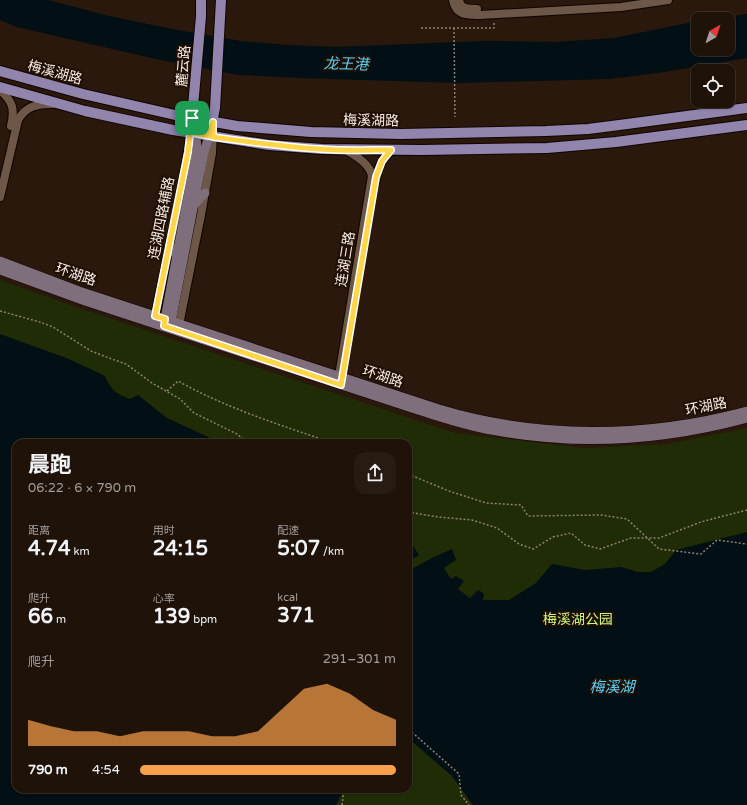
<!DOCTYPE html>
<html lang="zh">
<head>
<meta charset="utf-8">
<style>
	:root { --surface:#1f1208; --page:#271b12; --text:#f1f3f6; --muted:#a19e9c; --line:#3c3229; --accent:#f8a04b }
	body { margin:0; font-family:"Varela Round","Noto Sans SC",sans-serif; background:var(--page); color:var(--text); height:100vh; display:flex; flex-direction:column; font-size:15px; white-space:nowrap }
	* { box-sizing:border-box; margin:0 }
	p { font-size:13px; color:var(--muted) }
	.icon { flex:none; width:22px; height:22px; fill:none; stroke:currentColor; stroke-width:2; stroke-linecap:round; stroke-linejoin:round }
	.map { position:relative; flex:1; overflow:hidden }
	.drawer { position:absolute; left:12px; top:439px; width:400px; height:354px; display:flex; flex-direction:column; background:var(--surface); border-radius:12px; box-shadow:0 1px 3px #0004,0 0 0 1px var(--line) }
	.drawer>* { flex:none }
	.needle { width:26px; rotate:39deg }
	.buttons { position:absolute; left:691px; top:12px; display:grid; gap:8px }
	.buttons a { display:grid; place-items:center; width:44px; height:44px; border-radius:8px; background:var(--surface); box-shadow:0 1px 3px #0004,0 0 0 1px var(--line); font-size:20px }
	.pin { position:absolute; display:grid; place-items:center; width:34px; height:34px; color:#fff; margin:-17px; border-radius:8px; box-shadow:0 2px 6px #0006 }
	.round { display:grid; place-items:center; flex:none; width:42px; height:42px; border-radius:12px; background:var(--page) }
	.headline { display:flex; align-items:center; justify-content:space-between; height:68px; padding:0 16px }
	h1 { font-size:22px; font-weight:700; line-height:30px }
	.stats { display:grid; grid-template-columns:repeat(3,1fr); gap:6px; height:68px; padding:4px 16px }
	.stats div { display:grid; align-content:center }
	.stats b { font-size:20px; font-weight:700 }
	.stats small { font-size:11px; font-weight:400 }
	.stats p { font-size:11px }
	.chart { height:112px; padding:8px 16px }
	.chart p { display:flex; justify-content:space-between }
	.chart svg { width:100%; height:72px; margin-top:4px; fill:var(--accent); opacity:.7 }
	ul { padding:0 16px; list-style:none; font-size:13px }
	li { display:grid; grid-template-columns:64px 48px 1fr; align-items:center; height:30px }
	li i { height:10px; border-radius:5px; background:var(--accent) }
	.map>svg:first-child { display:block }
	.green { fill:#1f2c05; fill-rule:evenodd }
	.water { fill:#020f14 }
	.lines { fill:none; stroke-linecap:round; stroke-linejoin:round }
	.tertiary-casing { stroke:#110400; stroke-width:10 }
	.secondary-casing { stroke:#110400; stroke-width:10 }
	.primary-casing { stroke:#110400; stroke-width:12 }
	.path { stroke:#8f8075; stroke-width:1.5; stroke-dasharray:2 2; stroke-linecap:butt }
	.tertiary { stroke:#6c5749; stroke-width:8 }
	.secondary { stroke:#7f6e7b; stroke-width:9 }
	.primary { stroke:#9185ae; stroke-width:10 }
	.route-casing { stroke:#fff; stroke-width:8 }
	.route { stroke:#ffd54a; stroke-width:5 }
	.labels { text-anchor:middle; stroke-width:4; stroke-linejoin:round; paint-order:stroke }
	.street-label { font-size:14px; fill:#f8ebe3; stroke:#1f0f04 }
	.park-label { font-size:14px; fill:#c9f581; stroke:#1f0f04 }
	.water-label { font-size:15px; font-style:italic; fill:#55d2f7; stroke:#1f0f04 }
</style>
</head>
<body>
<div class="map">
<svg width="747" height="805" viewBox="0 0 747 805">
	<rect width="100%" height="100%" fill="#29180b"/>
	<path class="green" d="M0 280 79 308 455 433 583 448 667 444 747 428V805H0ZM16 443H408V789H16Z"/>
	<g class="water">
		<path d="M0 0H48L109 16 172 29 241 41 288 45 335 47 485 41 556 42 614 38 698 21V49H728V19H713L747 14V58L658 73 609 79 458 83 301 78 238 75 156 59 17 27 0 20Z"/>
		<path d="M0 334 69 359 105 376C111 390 116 394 130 399L138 395 167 418 221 443H16V789H344L336 805H0Z"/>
		<path d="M747 532V805H473L452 776 408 738V571L430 559 452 549 456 560 444 568 451 579 456 576 464 581 458 589 470 598 478 590 484 594 483 600H509L536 583 552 564 585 570 621 567 638 572H651L665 564 676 550Z"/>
		<path d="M412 544 419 555 408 562V546Z"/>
	</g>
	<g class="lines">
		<defs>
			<g id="tertiary">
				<path d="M453 0C456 16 467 15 480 15L621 7 668 0"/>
				<path d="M459 0C460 9 469 9 477 9"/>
				<path d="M0 90C13 102 15 109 11 126"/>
				<path d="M375 183C377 170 381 159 391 150"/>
				<path d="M0 197 18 120C26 106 37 104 52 104"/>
				<path d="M154 321 177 210 188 152 191 127"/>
				<path d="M178 330 201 215 212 153 213 131"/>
				<path d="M338 382 372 176C369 163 357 157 346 150"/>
			</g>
			<g id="secondary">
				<path d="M194 205 205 193"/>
				<path d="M170 245 177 257"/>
				<path d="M0 261 79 291 439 409C539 439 646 438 747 411"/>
				<path d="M0 270 85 301 418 410C444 418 470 427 497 431 580 446 666 440 747 418"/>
				<path d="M164 324 197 149 196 138 194 133"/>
				<path d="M170 327 204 152 209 136"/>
			</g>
			<g id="primary">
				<path d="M0 71 83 94 175 115 237 126 311 132 401 134 546 131 588 129 627 124 747 108"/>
				<path d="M0 87 85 111 173 130 269 145 322 149 422 150 547 148 616 142 747 125"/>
				<path d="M211 127 215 108 221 0"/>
				<path d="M194 133 192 118 201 16V0"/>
			</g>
		</defs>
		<use href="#tertiary" class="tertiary-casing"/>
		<use href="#secondary" class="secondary-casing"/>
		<use href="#primary" class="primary-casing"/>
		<g class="path">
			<path d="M421 28H494V21"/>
			<path d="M454 28 455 117"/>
			<path d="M0 311 40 322 53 327 91 351 109 358 126 364 152 383 180 399 194 413 237 434 248 443"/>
			<path d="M167 391 178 381C226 408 280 425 333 443"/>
			<path d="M408 474 449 491 486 503 521 505 528 516 601 515 627 519 659 549 701 554 717 540 747 544"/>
			<path d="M408 512 438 517 472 520 497 528 519 544 533 549 553 537 571 533 585 545 600 549 631 538H659L701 522 747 510"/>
			<path d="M408 731 414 734 459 774 461 795 469 805"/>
			<path d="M342 805 344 789"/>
		</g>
		<use href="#tertiary" class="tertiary"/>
		<use href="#secondary" class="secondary"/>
		<use href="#primary" class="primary"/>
	</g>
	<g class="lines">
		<defs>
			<path id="route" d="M192 118 194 133 209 136 213 122V137C249 142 284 147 320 149 344 151 368 150 391 150L382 161 376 177 341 385 164 326 165 319 155 316 188 152Z"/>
		</defs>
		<use href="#route" class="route-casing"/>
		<use href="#route" class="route"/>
	</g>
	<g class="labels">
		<g class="street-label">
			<text transform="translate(183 66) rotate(-85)" y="5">麓云路</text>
			<text transform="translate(55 72) rotate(15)" y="5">梅溪湖路</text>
			<text transform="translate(371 120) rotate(1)" y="5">梅溪湖路</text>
			<text transform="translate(161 218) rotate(-79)" y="5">连湖四路辅路</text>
			<text transform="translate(345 259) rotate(-81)" y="5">连湖三路</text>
			<text transform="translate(76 274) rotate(19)" y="5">环湖路</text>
			<text transform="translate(383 376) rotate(18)" y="5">环湖路</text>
			<text transform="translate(706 406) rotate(-11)" y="5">环湖路</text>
		</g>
		<g class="park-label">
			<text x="578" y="624">梅溪湖公园</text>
		</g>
		<g class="water-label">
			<text transform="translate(346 64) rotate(1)" y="5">龙王港</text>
			<text x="612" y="692">梅溪湖</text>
		</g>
	</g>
</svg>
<div class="buttons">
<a><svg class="needle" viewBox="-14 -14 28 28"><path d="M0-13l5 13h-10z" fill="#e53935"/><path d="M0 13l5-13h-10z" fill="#a19e9c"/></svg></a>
<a><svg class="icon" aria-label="locate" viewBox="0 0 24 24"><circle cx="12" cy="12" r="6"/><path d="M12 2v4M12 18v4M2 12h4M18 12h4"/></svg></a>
</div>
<div class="pin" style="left:192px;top:118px;background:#1e9e55"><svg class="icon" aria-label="arrive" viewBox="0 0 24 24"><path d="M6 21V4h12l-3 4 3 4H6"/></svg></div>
<section class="drawer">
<div class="headline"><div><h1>晨跑</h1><p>06:22 · 6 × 790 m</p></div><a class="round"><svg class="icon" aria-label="share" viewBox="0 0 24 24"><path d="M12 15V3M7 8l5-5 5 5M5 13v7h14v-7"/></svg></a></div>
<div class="stats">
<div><p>距离</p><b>4.74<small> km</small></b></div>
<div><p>用时</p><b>24:15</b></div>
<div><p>配速</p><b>5:07<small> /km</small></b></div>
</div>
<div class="stats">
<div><p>爬升</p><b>66<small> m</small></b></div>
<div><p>心率</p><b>139<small> bpm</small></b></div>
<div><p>kcal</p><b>371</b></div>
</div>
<div class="chart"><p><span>爬升</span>291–301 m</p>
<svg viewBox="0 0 160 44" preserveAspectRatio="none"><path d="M0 44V28L10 32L20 35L30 35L40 38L50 35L60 35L70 35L80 38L90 38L100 35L110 22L120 9L130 6L140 12L150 22L160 28V44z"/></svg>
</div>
<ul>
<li><b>790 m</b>4:54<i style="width:100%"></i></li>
</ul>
</section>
</div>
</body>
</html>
